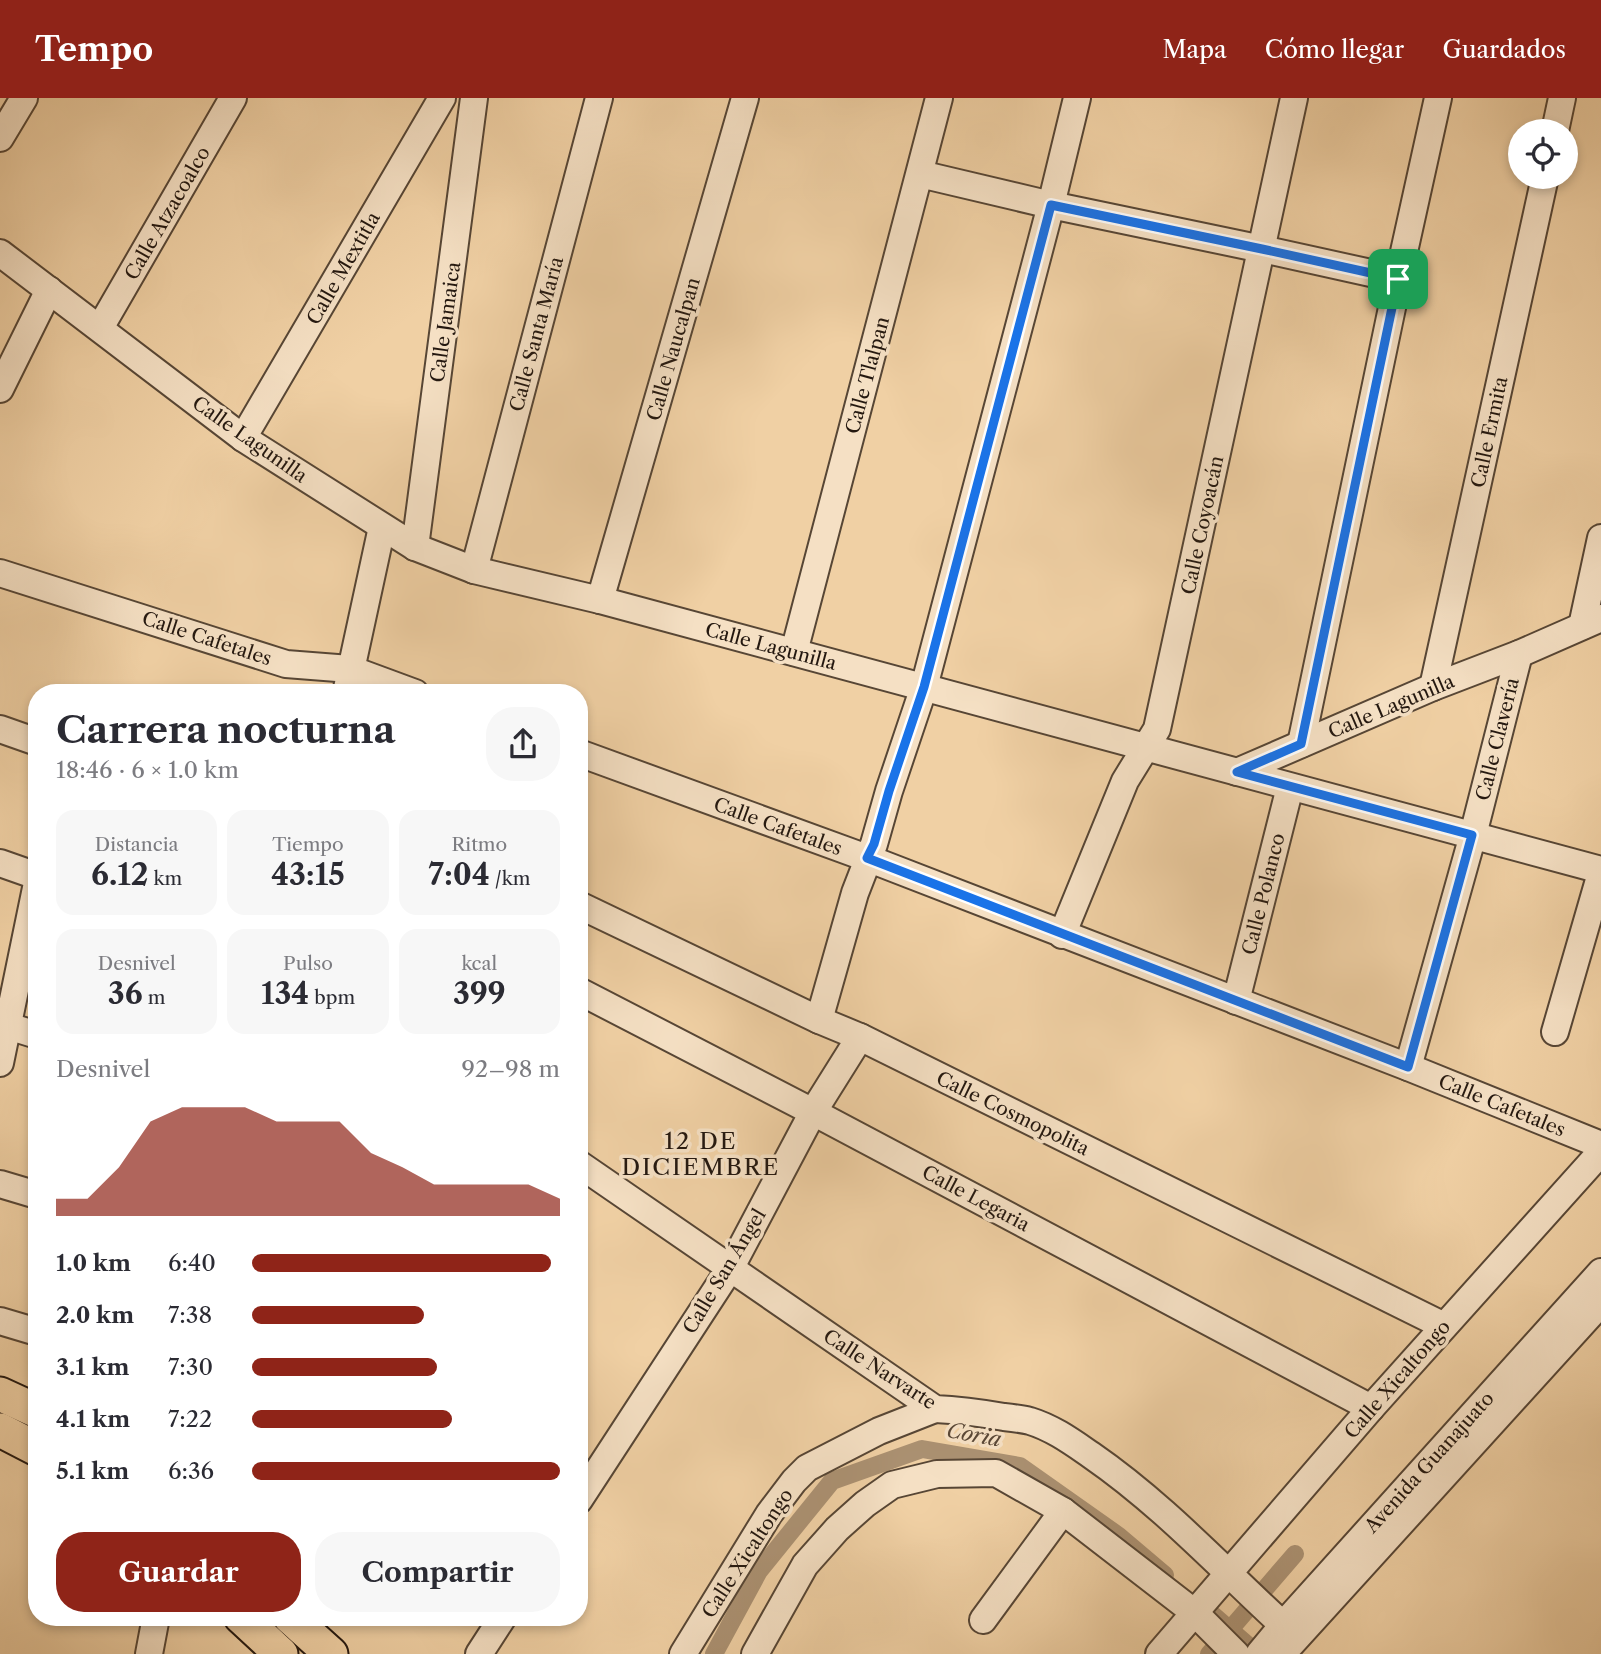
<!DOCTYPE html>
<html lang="es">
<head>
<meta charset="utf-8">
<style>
	:root { --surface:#fff; --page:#f7f7f7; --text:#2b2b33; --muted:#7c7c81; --accent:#8f2418 }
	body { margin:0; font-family:"Libre Caslon Text",serif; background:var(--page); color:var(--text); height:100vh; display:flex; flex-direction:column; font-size:26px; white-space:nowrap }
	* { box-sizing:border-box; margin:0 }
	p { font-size:23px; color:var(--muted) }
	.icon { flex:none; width:38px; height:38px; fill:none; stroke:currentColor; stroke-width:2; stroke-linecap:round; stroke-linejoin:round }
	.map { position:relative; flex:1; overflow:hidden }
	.details { position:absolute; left:28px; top:586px; width:560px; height:942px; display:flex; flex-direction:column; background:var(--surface); border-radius:28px; box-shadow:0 4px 10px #0003 }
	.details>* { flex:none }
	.buttons { position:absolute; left:1508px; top:21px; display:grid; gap:14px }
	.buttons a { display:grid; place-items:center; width:70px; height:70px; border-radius:50%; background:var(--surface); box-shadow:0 4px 10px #0003; font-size:35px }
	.pin { position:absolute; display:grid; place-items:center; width:60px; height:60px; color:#fff; margin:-30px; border-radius:14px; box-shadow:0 4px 10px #0006 }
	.round { display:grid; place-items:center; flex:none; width:74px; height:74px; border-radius:28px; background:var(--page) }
	.head { display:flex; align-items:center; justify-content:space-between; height:119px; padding:0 28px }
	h1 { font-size:38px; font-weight:700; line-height:52px }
	.stats { display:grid; grid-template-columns:repeat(3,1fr); gap:10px; height:119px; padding:7px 28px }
	.stats div { display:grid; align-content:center; border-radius:18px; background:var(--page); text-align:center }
	.stats b { font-size:30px; font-weight:700 }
	.stats small { font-size:19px; font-weight:400 }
	.stats p { font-size:19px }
	.chart { height:196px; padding:14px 28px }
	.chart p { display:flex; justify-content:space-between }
	.chart svg { width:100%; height:126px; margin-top:7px; fill:var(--accent); opacity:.7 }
	.primary-button { display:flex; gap:14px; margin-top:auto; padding:14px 28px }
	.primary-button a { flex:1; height:80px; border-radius:28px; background:var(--accent); color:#fff; font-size:28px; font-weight:700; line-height:80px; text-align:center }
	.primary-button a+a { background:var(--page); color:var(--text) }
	ul { padding:0 28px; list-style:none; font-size:23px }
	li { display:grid; grid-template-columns:112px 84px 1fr; align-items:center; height:52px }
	li i { height:18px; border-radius:9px; background:var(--accent) }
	header { display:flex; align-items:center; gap:42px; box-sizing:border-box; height:98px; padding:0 35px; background:var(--accent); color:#fff }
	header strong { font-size:33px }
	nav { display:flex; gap:38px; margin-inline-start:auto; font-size:24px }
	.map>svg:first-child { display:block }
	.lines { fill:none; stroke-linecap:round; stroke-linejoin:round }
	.canal { stroke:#ab9172; stroke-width:18 }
	.minor-casing { stroke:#574635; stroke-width:30 }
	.major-casing { stroke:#241810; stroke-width:37 }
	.minor { stroke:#f5e0c4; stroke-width:26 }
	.major { stroke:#f0d0a4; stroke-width:33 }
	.route-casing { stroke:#fff; stroke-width:14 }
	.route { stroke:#1a73e8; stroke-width:9 }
	.labels { text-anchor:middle; stroke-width:7; stroke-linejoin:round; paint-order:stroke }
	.street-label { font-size:19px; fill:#241810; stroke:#f5e0c4 }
	.water-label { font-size:21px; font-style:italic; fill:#5a4837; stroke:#f5e0c4 }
	.quarter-label { font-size:23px; letter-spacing:2px; fill:#241810; stroke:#f5e0c4 }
</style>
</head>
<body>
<header>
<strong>Tempo</strong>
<nav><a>Mapa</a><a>Cómo llegar</a><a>Guardados</a></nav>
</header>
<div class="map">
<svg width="1601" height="1556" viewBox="0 0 1601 1556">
	<rect width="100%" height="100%" fill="#f0d0a4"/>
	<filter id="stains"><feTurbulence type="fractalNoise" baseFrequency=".00286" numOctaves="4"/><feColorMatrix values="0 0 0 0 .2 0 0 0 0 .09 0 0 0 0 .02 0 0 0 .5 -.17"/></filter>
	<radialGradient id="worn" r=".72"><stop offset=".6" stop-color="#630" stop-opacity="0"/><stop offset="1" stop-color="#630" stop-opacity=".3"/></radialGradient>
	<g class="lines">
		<g class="canal">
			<path d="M1213 1517 1258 1556"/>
			<path d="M714 1556 759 1473 832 1383 922 1351 1020 1368 1119 1438 1165 1477"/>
			<path d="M1209 1556 1295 1456"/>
		</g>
		<defs>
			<g id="minor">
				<path d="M1555 33 1562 0"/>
				<path d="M0 40 24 0"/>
				<path d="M920 76 1051 107 1262 151 1398 181"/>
				<path d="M0 155 243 340 415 449 474 472 600 502 1601 772"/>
				<path d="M100 230 233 0"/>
				<path d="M0 291 49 192"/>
				<path d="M243 340 442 0"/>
				<path d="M415 449 474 0"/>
				<path d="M474 472 599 0"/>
				<path d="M0 475 286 566 350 571 415 595"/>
				<path d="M600 502 745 0"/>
				<path d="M1582 528 1601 440"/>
				<path d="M794 554 939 0"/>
				<path d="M1433 589 1545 79"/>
				<path d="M346 595 382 429"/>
				<path d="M0 631 37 644"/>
				<path d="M1301 646 1398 181 1438 0"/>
				<path d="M579 655 867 760 1408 969 1601 1047"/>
				<path d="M1237 674 1433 589 1519 556 1601 520"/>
				<path d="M0 765 37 778"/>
				<path d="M579 807 819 922 860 939 1444 1228"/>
				<path d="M1062 837 1125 683 1157 631 1294 0"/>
				<path d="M579 893 813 1014 1371 1310"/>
				<path d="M1236 903 1290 689"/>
				<path d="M819 922 855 795 874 746 889 693 924 589 1051 107 1077 0"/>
				<path d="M8 928 37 937"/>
				<path d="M1555 934 1601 775"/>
				<path d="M0 965 37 785"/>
				<path d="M1408 969 1473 737 1519 556"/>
				<path d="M579 1066 935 1311C958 1312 981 1315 1004 1319 1013 1320 1022 1321 1030 1323 1053 1330 1072 1344 1091 1357 1162 1406 1220 1469 1283 1527"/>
				<path d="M0 1086 37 1097"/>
				<path d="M0 1223 37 1234"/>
				<path d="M579 1402 731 1169 813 1014 860 939"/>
				<path d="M983 1522 1063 1413"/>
				<path d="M149 1556 156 1519"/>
				<path d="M479 1556 503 1519"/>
				<path d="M683 1556 769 1416 794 1383 807 1370 879 1333 935 1311"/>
				<path d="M755 1556 805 1467 837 1431 865 1406 892 1387 937 1376 996 1375 1063 1413 1195 1515 1236 1556"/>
				<path d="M1159 1556 1371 1310 1601 1054"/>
				<path d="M1259 1556 1283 1527 1601 1174"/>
				<path d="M1282 1556 1601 1205"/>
			</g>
			<g id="major">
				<path d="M0 1296 37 1313"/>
				<path d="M0 1332 37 1351"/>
				<path d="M241 1519 281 1556"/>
				<path d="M290 1519 331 1556"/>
			</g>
		</defs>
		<use href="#minor" class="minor-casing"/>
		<use href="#major" class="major-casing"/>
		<use href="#minor" class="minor"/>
		<use href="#major" class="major"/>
	</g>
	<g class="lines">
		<defs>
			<path id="route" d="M1051 107 1262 151 1398 181 1301 646 1237 674 1472 737 1408 969 867 760 874 746 889 693 924 589Z"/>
		</defs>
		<use href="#route" class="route-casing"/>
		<use href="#route" class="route"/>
	</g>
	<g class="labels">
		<g class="street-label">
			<text transform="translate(167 115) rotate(-60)" y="7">Calle Atzacoalco</text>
			<text transform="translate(343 170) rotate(-60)" y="7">Calle Mextitla</text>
			<text transform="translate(445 224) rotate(-82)" y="7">Calle Jamaica</text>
			<text transform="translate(536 236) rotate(-75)" y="7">Calle Santa María</text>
			<text transform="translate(673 251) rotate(-74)" y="7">Calle Naucalpan</text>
			<text transform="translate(867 277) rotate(-75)" y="7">Calle Tlalpan</text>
			<text transform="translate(1489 334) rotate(-78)" y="7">Calle Ermita</text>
			<text transform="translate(250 341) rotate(35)" y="7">Calle Lagunilla</text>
			<text transform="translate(1202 427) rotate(-78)" y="7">Calle Coyoacán</text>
			<text transform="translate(207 540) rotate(18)" y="7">Calle Cafetales</text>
			<text transform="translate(771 548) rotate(15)" y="7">Calle Lagunilla</text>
			<text transform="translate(1391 608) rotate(-23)" y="7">Calle Lagunilla</text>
			<text transform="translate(1497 641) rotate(-76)" y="7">Calle Clavería</text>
			<text transform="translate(778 728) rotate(20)" y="7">Calle Cafetales</text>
			<text transform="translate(1263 796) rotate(-76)" y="7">Calle Polanco</text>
			<text transform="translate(1502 1007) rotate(22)" y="7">Calle Cafetales</text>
			<text transform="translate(1013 1015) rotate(26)" y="7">Calle Cosmopolita</text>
			<text transform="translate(976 1100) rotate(28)" y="7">Calle Legaria</text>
			<text transform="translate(724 1173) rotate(-59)" y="7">Calle San Ángel</text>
			<text transform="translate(880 1271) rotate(33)" y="7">Calle Narvarte</text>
			<text transform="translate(1397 1281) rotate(-49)" y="7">Calle Xicaltongo</text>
			<text transform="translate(1429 1364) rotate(-48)" y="7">Avenida Guanajuato</text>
			<text transform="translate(747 1455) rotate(-57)" y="7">Calle Xicaltongo</text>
		</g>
		<g class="water-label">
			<text transform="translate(974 1337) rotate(10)" y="7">Coria</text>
		</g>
		<g class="quarter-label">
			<text x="701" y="1051">12 DE<tspan x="701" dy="26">DICIEMBRE</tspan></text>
		</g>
	</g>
	<rect width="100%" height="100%" filter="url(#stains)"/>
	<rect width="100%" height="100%" fill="url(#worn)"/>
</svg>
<div class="buttons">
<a><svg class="icon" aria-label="locate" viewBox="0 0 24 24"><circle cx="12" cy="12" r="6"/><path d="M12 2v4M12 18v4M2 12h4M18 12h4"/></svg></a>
</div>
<div class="pin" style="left:1398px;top:181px;background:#1e9e55"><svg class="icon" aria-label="arrive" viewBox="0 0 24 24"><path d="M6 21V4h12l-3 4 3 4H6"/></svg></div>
<section class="details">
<div class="head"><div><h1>Carrera nocturna</h1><p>18:46 · 6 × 1.0 km</p></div><a class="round"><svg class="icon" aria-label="share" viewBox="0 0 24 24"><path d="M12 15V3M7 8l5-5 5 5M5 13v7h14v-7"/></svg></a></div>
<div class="stats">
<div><p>Distancia</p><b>6.12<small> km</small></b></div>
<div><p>Tiempo</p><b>43:15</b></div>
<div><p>Ritmo</p><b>7:04<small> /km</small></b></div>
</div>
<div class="stats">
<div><p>Desnivel</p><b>36<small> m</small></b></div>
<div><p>Pulso</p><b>134<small> bpm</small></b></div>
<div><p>kcal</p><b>399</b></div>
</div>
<div class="chart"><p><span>Desnivel</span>92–98 m</p>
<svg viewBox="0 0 160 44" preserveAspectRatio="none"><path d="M0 44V38L10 38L20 27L30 11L40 6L50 6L60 6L70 11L80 11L90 11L100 22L110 27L120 33L130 33L140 33L150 33L160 38V44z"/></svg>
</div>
<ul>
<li><b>1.0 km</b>6:40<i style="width:97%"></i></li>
<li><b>2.0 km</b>7:38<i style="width:56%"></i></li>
<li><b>3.1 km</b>7:30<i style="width:60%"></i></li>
<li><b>4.1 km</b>7:22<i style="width:65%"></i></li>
<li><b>5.1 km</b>6:36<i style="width:100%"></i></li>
</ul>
<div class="primary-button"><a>Guardar</a><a>Compartir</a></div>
</section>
</div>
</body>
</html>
